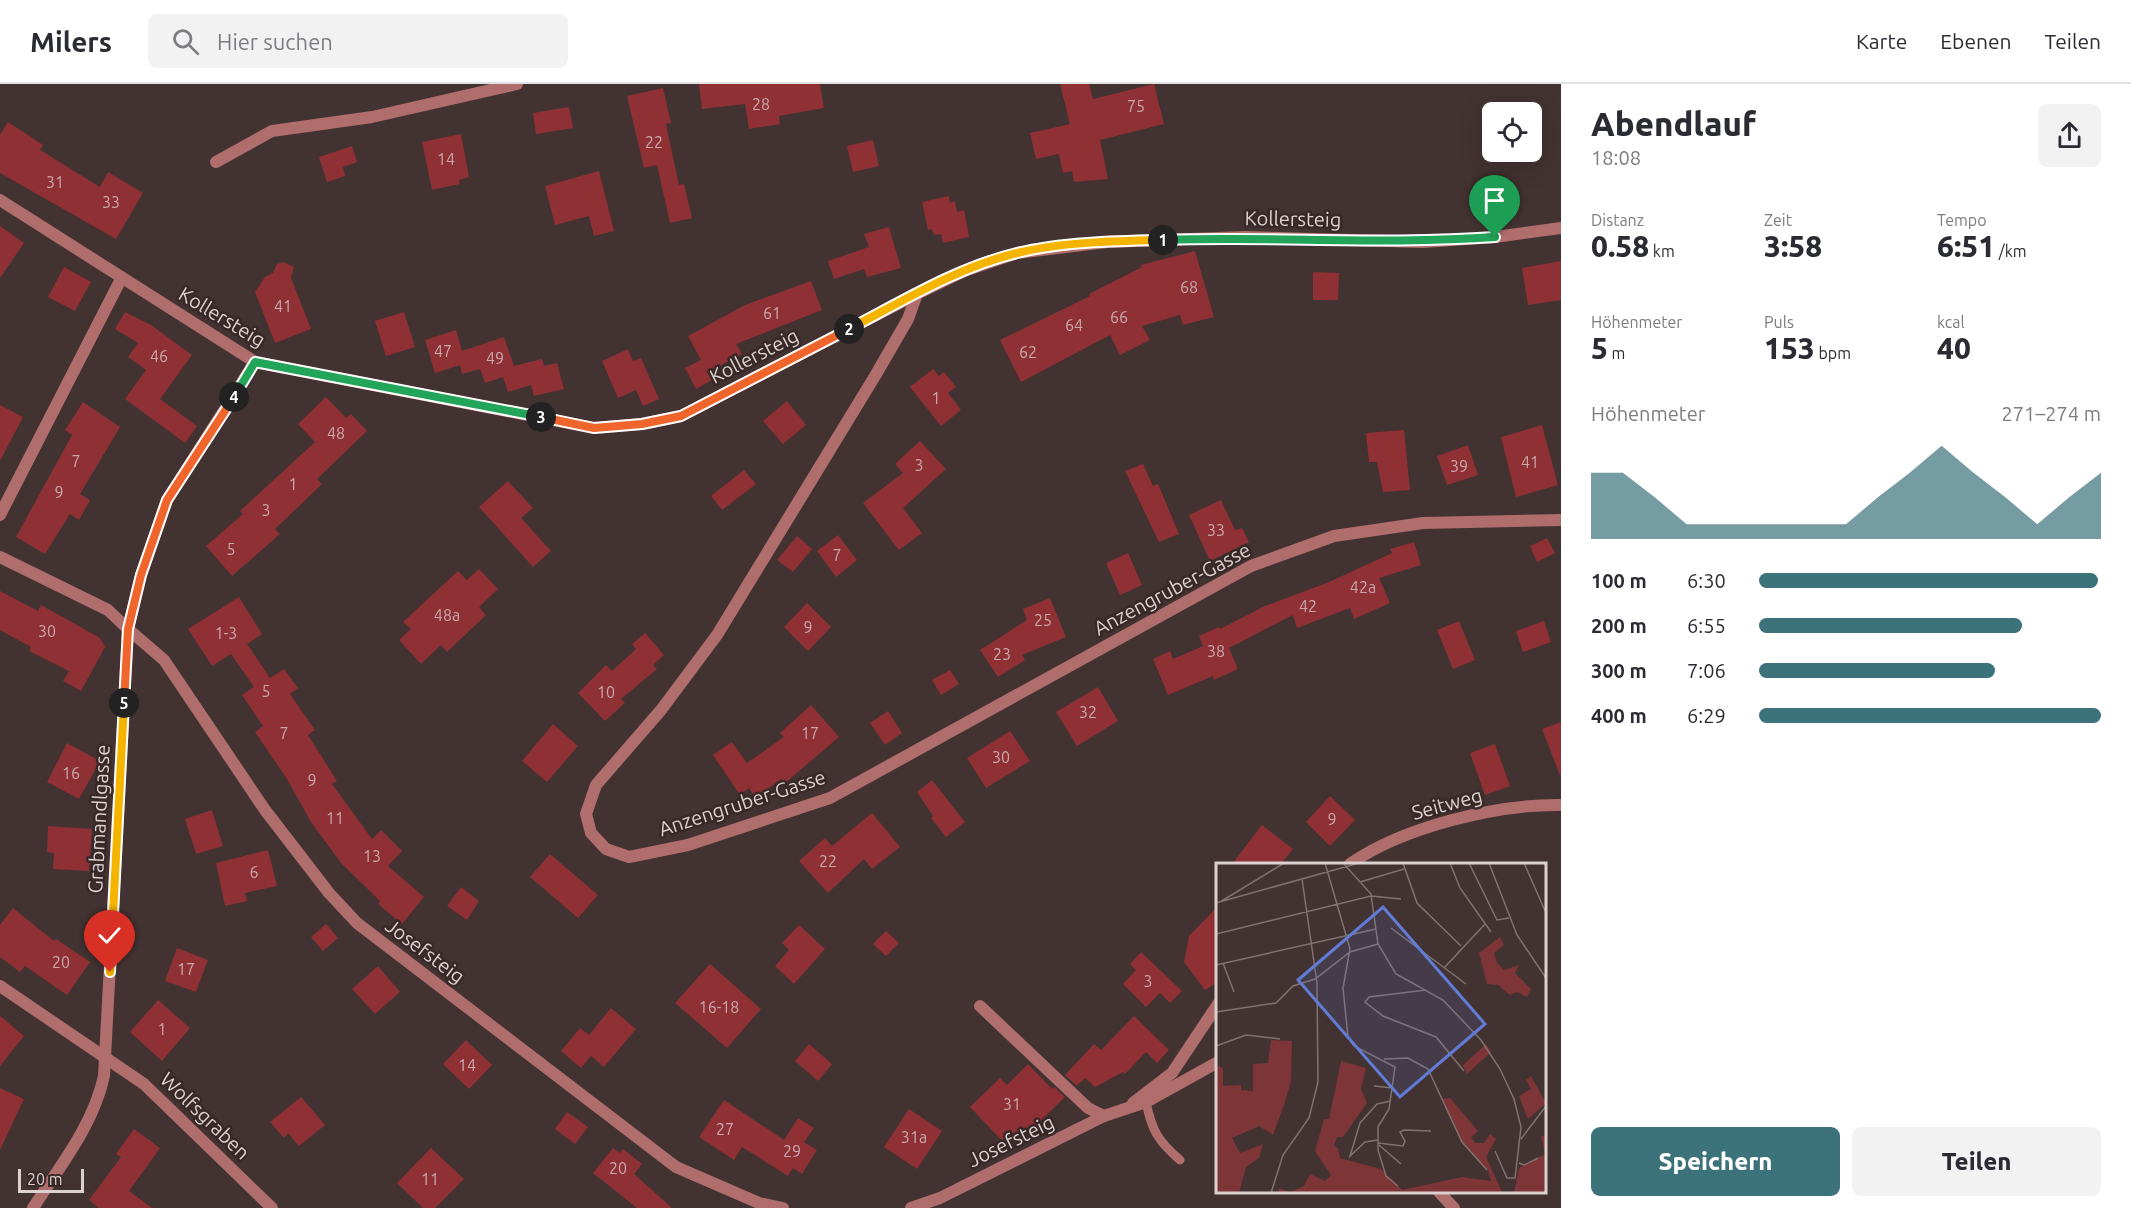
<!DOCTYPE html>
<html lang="de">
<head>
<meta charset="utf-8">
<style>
	:root { --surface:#fff; --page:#f2f2f3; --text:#2b2b33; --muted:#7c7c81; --line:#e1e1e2; --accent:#3c737b }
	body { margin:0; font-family:Ubuntu,sans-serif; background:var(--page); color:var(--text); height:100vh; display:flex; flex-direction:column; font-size:22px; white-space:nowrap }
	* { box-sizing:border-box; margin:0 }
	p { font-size:20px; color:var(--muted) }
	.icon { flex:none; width:33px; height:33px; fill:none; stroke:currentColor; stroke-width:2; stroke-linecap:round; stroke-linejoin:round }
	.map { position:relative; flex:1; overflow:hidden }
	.sheet { display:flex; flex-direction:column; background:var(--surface); width:570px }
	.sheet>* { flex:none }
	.controls { position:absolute; left:1482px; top:18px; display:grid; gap:12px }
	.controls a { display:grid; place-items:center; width:60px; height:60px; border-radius:9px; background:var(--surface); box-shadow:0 6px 24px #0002; font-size:30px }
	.scale { position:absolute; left:18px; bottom:15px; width:66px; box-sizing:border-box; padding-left:6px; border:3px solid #dcd1d1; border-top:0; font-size:16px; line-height:21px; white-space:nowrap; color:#dcd1d1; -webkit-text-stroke:4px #382827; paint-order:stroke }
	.pin { position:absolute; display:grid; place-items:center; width:51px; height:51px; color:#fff; margin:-62px -26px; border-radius:50% 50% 50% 0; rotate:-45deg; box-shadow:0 0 6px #0007 }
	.pin .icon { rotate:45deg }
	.km { position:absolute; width:30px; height:30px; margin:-15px; border-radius:50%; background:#222; color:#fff; font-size:16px; line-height:30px; text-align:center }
	.round { display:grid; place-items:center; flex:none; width:63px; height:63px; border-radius:9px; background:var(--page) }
	.headline { display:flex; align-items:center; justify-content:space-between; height:102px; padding:0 30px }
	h1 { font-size:33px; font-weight:800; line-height:45px }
	.stats { display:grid; grid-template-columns:repeat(3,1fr); gap:9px; height:102px; padding:6px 30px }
	.stats div { display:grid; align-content:center }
	.stats b { font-size:30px; font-weight:800 }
	.stats small { font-size:16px; font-weight:400 }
	.stats p { font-size:16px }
	.chart { height:168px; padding:12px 30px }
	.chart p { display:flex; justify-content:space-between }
	.chart svg { width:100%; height:108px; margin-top:6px; fill:var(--accent); opacity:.7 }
	.action { display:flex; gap:12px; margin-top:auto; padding:12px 30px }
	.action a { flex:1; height:69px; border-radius:9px; background:var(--accent); color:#fff; font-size:24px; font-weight:800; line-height:69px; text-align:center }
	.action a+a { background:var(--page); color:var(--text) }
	ul { padding:0 30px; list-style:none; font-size:20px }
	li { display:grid; grid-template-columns:96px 72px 1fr; align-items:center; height:45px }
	li i { height:15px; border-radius:8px; background:var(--accent) }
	header { display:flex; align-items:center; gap:36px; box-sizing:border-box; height:84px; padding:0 30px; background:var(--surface); border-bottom:2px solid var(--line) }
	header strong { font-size:28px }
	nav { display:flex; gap:33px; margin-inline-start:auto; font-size:21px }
	.search { width:420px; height:54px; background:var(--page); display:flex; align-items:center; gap:15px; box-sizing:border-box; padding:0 21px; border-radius:9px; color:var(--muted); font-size:22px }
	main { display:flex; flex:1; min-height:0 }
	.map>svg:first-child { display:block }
	.building { fill:#8f3035 }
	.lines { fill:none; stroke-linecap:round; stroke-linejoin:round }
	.service { stroke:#af6d6c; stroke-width:9 }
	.minor { stroke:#af6d6c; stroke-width:12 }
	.tertiary { stroke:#af6d6c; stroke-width:12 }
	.split-1-casing { stroke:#fff; stroke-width:12 }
	.split-2-casing { stroke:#fff; stroke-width:12 }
	.split-3-casing { stroke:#fff; stroke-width:12 }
	.split-4-casing { stroke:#fff; stroke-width:12 }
	.split-5-casing { stroke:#fff; stroke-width:12 }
	.split-6-casing { stroke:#fff; stroke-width:12 }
	.split-1 { stroke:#22a559; stroke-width:8 }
	.split-2 { stroke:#f5b400; stroke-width:8 }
	.split-3 { stroke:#f0652b; stroke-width:8 }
	.split-4 { stroke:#22a559; stroke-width:8 }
	.split-5 { stroke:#f0652b; stroke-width:8 }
	.split-6 { stroke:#f5b400; stroke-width:8 }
	.labels { text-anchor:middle; stroke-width:5; stroke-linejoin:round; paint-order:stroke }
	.number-label { font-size:16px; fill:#c9a9aa }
	.street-label { font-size:20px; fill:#dcd1d1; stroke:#382827 }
	.inset-road { fill:none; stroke:#807271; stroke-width:1.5 }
	.view { fill:#607cd6; fill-opacity:0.15; stroke:#607cd6; stroke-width:3 }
	.inset-edge { fill:none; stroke:#dcd1d1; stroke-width:3 }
</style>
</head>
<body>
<header>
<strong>Milers</strong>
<div class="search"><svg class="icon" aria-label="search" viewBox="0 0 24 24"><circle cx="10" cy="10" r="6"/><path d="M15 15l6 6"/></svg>Hier suchen</div>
<nav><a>Karte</a><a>Ebenen</a><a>Teilen</a></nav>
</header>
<main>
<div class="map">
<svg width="1561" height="1124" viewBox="0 0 1561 1124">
	<rect width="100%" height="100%" fill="#423231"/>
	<g class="building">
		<path d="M699 0H820L824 24 779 32 780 40 749 45 745 20 702 25Z"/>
		<path d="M1060 0H1089L1093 15 1154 0 1164 40 1100 56 1108 95 1074 98 1072 87 1063 89 1059 70 1036 75 1030 49 1070 40Z"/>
		<path d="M663 4 671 39 666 40 679 101 684 100 692 134 670 139 657 81 644 84 627 12Z"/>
		<path d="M569 23 573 44 536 50 533 29Z"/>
		<path d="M8 38 43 61 40 66 100 103 108 88 143 109 116 155 0 89V51Z"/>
		<path d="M461 50 469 93 459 96 460 100 432 106 422 58Z"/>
		<path d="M873 56 879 82 853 88 847 62Z"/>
		<path d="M352 62 357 78 343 83 345 92 327 98 319 73Z"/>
		<path d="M599 87 614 147 594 152 589 132 555 141 545 102Z"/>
		<path d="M949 112 950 119 955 117 957 128 964 126 969 153 943 159 941 150 934 151 932 145 928 146 922 118Z"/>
		<path d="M0 142 24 159 0 194Z"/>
		<path d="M889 143 901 184 867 193 864 185 834 195 828 177 869 163 864 150Z"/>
		<path d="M1195 167 1214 233 1183 241 1180 231 1142 242 1150 256 1120 271 1110 251 1021 298 1000 256 1090 212 1089 210 1142 183 1141 181Z"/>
		<path d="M1561 177V216L1528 221 1522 184Z"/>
		<path d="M284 178 294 183 291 194 311 245 275 259 255 208 265 193 273 189 277 180Z"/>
		<path d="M64 183 91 198 75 227 48 213Z"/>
		<path d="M1313 188 1339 189 1338 216H1313Z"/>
		<path d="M811 197 822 226 736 260 742 270 710 287 714 295 696 305 685 284 701 276 688 252 745 221Z"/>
		<path d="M125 228 151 241 192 271 160 315 197 342 185 359 125 315 146 286 128 273 138 259 115 245Z"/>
		<path d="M404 228 415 263 386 272 375 237Z"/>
		<path d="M456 246 462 267 504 253 514 282 542 275 544 282 557 279 564 305 534 312 531 301 508 308 503 293 485 299 480 285 462 290 460 281 435 289 425 256Z"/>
		<path d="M628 265 633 277 641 274 659 315 643 322 636 306 618 314 602 277Z"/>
		<path d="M933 285 939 292 944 288 956 303 948 309 961 326 941 342 910 303Z"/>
		<path d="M326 313 346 334 351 330 367 347 317 395 322 400 275 445 280 450 232 492 206 462 243 430 240 427 315 358 298 340Z"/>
		<path d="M787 317 806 341 783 360 763 337Z"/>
		<path d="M83 318 120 343 80 410 90 416 79 436 70 430 45 470 16 453 72 351 65 346Z"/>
		<path d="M0 321 23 333 0 377Z"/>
		<path d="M1542 341 1558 401 1516 413 1501 353Z"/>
		<path d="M1404 346 1410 406 1383 408 1377 378H1369L1366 349Z"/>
		<path d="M920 357 946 385 903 424 922 449 899 466 863 419 903 389 895 380Z"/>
		<path d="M1468 361 1478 391 1447 401 1437 372Z"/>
		<path d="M1143 380 1153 402 1158 400 1179 450 1159 458 1125 387Z"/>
		<path d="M744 386 756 400 722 426 711 412Z"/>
		<path d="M508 397 533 424 521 434 551 467 533 483 479 423Z"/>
		<path d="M1221 416 1235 446 1242 444 1249 458 1210 477 1189 431Z"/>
		<path d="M838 451 857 476 836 493 817 467Z"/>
		<path d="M797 452 812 465 793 488 777 476Z"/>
		<path d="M1547 454 1555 469 1537 478 1530 462Z"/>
		<path d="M1414 458 1421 481 1379 494 1390 519 1354 535 1350 524 1297 544 1293 531 1229 564 1238 585 1214 596 1213 592 1168 611 1153 575 1170 567 1173 575 1203 562 1199 552 1219 543 1220 545 1265 522 1329 498 1392 469 1390 465Z"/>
		<path d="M1128 469 1142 501 1120 511 1106 479Z"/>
		<path d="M479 485 498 505 479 523 486 531 447 568 441 561 421 580 399 556 411 545 403 538 458 487 467 496Z"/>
		<path d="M0 507 38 527 41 521 100 554 105 563 81 607 63 597 69 587 29 567 31 563 0 546Z"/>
		<path d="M239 513 262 550 247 560 270 594 284 585 298 604 290 610 315 646 308 651 337 697 332 700 372 755 381 746 402 767 388 782 424 813 402 840 378 820 380 817 341 779 311 738 287 695 255 648 263 642 242 611 254 603 231 570 212 582 188 545Z"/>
		<path d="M1050 514 1066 553 1022 571 1025 576 998 593 980 566 1027 536 1023 525Z"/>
		<path d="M807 519 831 543 808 567 784 543Z"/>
		<path d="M1459 537 1475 576 1453 585 1437 546Z"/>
		<path d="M1544 537 1551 558 1523 568 1516 547Z"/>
		<path d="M645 549 664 571 653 581 657 585 621 615 625 619 605 637 578 609 606 581 612 587 636 565 632 560Z"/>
		<path d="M950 586 959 600 941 611 932 596Z"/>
		<path d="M1098 603 1118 637 1077 662 1056 628Z"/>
		<path d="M811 621 839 653 785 699 782 695 755 713 749 704 740 711 713 671 732 658 747 679 784 653 780 649Z"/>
		<path d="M888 627 902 649 885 661 870 639Z"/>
		<path d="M1561 638V690L1560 691 1542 645Z"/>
		<path d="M553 640 578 662 547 698 522 677Z"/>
		<path d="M1010 647 1030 677 986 704 967 674Z"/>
		<path d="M67 659 100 677 79 715 47 698Z"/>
		<path d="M1495 660 1510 702 1485 711 1470 669Z"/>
		<path d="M932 696 965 738 946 753 931 734 933 732 917 708Z"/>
		<path d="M1330 712 1355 736 1330 762 1306 738Z"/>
		<path d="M212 726 223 762 196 770 185 735Z"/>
		<path d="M872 729 900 763 872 785 864 775 828 809 799 777 825 754 832 762Z"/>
		<path d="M1262 741 1293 765 1281 780H1232Z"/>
		<path d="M48 742 92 745 89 787 53 785 54 769 47 768Z"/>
		<path d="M268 766 277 802 245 809 247 817 225 822 216 779Z"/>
		<path d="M550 770 598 811 578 834 530 793Z"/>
		<path d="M461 803 479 817 467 836 447 822Z"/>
		<path d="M1218 822V898L1205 906 1184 878 1189 852Z"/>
		<path d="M13 824 54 857 56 855 90 878 67 911 25 882 20 888 0 873V841Z"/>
		<path d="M326 840 338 854 323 867 311 853Z"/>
		<path d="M799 841 825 865 794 900 775 882 789 866 782 859Z"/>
		<path d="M886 847 899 859 886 872 873 860Z"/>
		<path d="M177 864 208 876 196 908 165 897Z"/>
		<path d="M1141 868 1182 907 1170 919 1160 909 1146 923 1123 900 1136 886 1130 880Z"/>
		<path d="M710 880 761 925 727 964 675 919Z"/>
		<path d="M378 882 400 908 375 930 352 905Z"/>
		<path d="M158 916 190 944 162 977 130 948Z"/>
		<path d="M611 924 636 945 604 983 591 972 581 984 561 967 580 944 589 951Z"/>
		<path d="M0 932 24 952 0 982Z"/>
		<path d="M1134 932 1169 966 1157 979 1146 968 1125 990 1123 988 1095 1003 1085 994 1077 1002 1065 991 1094 960 1101 966Z"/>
		<path d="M466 956 492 981 469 1005 443 980Z"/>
		<path d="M809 960 832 980 818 997 795 977Z"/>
		<path d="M1028 980 1052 1005 1054 1003 1065 1013 1028 1049 1023 1044 1006 1061 970 1023 1000 994 1007 1001Z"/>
		<path d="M0 1004 24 1015 0 1066Z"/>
		<path d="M301 1013 325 1041 299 1062 288 1049 284 1054 270 1038Z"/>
		<path d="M724 1016 784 1056 798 1034 814 1044 804 1058 817 1066 802 1090 793 1084 788 1092 742 1063 734 1076 699 1053Z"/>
		<path d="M909 1025 942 1047 917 1085 884 1063Z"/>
		<path d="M567 1028 588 1043 575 1060 555 1045Z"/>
		<path d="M134 1045 160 1064 129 1107 152 1124H99L89 1116 121 1073 116 1070Z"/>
		<path d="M431 1064 464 1095 435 1124H423L397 1099Z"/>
		<path d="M613 1064 620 1069 623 1065 642 1080 634 1090 672 1124H637L593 1089Z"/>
	</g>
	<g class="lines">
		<path class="service" d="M1146 1018C1152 1047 1158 1057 1180 1076"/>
		<g class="minor">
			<path d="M216 78 272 47 372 33 517 0"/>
			<path d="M0 116 255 278 594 344 642 340 681 332 917 210 964 187 1017 169 1107 158 1245 153 1423 158 1495 153 1561 144"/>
			<path d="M917 210 908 235 875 292 717 551 661 626 596 701 586 730 591 749 606 765 629 773 688 761 830 714 1251 482 1334 452 1423 439 1561 436"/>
			<path d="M255 278 167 416 141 491 128 545 164 576 265 726 329 809 357 839 676 1083 759 1119 783 1124"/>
			<path d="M0 431 121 195"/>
			<path d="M1350 780C1403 743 1497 720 1561 721"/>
			<path d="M0 902 144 1000 272 1124"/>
			<path d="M980 922 1088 1024 1104 1032"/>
			<path d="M1133 1019 1172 989 1218 920"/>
			<path d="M1439 1108 1454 1124"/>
			<path d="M911 1124 940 1114 1104 1032 1146 1018 1218 978"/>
		</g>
		<path class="tertiary" d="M0 473 108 526 128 545 104 992C93 1042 60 1082 33 1124"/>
	</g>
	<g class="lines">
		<defs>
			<path id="split-1" d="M1163 156C1274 152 1384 161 1495 153"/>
			<path id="split-2" d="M849 245C903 217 958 183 1017 169 1061 158 1118 157 1163 156"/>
			<path id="split-3" d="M541 333 594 344 642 340 681 332 849 245"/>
			<path id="split-4" d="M234 313 255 278 541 333"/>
			<path id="split-5" d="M124 619 128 545 141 491 167 416 234 313"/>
			<path id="split-6" d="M110 888 124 619"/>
		</defs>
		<use href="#split-1" class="split-1-casing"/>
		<use href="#split-2" class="split-2-casing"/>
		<use href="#split-3" class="split-3-casing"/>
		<use href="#split-4" class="split-4-casing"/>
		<use href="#split-5" class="split-5-casing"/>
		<use href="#split-6" class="split-6-casing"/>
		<use href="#split-1" class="split-1"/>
		<use href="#split-2" class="split-2"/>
		<use href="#split-3" class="split-3"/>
		<use href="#split-4" class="split-4"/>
		<use href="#split-5" class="split-5"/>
		<use href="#split-6" class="split-6"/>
	</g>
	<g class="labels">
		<g class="number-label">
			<text x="761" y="26">28</text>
			<text x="1136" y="28">75</text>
			<text x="654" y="64">22</text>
			<text x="446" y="81">14</text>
			<text x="55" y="104">31</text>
			<text x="111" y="124">33</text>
			<text x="1189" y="209">68</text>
			<text x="283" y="228">41</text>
			<text x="772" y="235">61</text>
			<text x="1119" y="239">66</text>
			<text x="1074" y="247">64</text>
			<text x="443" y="273">47</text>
			<text x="1028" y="274">62</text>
			<text x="159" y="278">46</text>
			<text x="495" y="280">49</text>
			<text x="936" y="320">1</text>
			<text x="336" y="355">48</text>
			<text x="76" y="383">7</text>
			<text x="1530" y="384">41</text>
			<text x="919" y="387">3</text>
			<text x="1459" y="388">39</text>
			<text x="293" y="406">1</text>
			<text x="59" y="414">9</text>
			<text x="266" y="432">3</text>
			<text x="1216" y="452">33</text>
			<text x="231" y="471">5</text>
			<text x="837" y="477">7</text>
			<text x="1363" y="509">42a</text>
			<text x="1308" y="528">42</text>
			<text x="447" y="537">48a</text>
			<text x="1043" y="542">25</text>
			<text x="808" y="549">9</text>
			<text x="47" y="553">30</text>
			<text x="226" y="555">1-3</text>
			<text x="1216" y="573">38</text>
			<text x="1002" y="576">23</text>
			<text x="266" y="613">5</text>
			<text x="606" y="614">10</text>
			<text x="1088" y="634">32</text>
			<text x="284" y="655">7</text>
			<text x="810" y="655">17</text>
			<text x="1001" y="679">30</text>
			<text x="71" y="695">16</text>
			<text x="312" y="702">9</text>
			<text x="335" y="740">11</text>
			<text x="1332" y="741">9</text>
			<text x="372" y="778">13</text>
			<text x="828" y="783">22</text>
			<text x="254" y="794">6</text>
			<text x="61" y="884">20</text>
			<text x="186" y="891">17</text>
			<text x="1148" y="903">3</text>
			<text x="719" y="929">16-18</text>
			<text x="162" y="951">1</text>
			<text x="467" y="987">14</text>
			<text x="1012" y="1026">31</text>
			<text x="725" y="1051">27</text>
			<text x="914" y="1059">31a</text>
			<text x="792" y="1073">29</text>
			<text x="618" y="1090">20</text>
			<text x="430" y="1101">11</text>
		</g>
		<g class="street-label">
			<text transform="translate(1293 135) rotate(1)" y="7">Kollersteig</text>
			<text transform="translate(222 233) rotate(31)" y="7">Kollersteig</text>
			<text transform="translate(754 272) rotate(-27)" y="7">Kollersteig</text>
			<text transform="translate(1172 505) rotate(-28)" y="7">Anzengruber-Gasse</text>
			<text transform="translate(742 719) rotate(-18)" y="7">Anzengruber-Gasse</text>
			<text transform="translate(1447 720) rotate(-15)" y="7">Seitweg</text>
			<text transform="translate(99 735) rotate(-87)" y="7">Grabmandlgasse</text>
			<text transform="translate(425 867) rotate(37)" y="7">Josefsteig</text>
			<text transform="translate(205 1032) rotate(44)" y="7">Wolfsgraben</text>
			<text transform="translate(1011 1057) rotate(-26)" y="7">Josefsteig</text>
		</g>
	</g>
	<g transform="translate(1216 779)">
		<rect width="330" height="330" fill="#423231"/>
		<path d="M284 74 288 82 278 90 281 100 288 107 303 102 299 110 315 126 311 134 301 129 294 132 282 122 271 121 263 90ZM55 177 76 178 75 218 68 242 57 272 43 263 16 275 24 290 47 281 43 295 30 304 23 330H0V202L7 205V223L25 222V227L37 228V201L52 200ZM270 181 275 189 251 211 247 202ZM125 198 150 205 145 226 151 240 127 274H121L118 283 122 285 124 295 165 306 186 327 246 314 275 318 272 307 246 280 226 236 234 235 262 268 255 275 260 280H268L274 271 280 276 270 294 286 329H298L303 305 329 291 325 274 330 271V330H62L63 325 74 329 88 323 94 311 109 318 115 312 99 288 108 256H113ZM315 213 330 240 312 256 303 233 315 226 310 217Z" fill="#7e3537"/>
		<path class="inset-road" d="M109 0 134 86 127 125 132 174 138 183 179 204 173 246 162 264V287L170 313 182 323M127 0 155 31 162 81 180 111 227 137 265 177 284 206 298 236 305 264 299 315H291L279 288M187 0 201 40 245 83M234 0 244 25 275 69M253 0 281 57 293 55M273 0 301 72 330 115M308 0 330 50M144 19 188 6M4 39 68 0M0 40 143 0M175 65 250 121M0 71 155 33 185 36M7 100 18 129M0 102 160 66M228 105 269 61M210 127 153 134 149 139 167 153 220 174 248 208M0 149 60 140 77 123 99 116 134 89 162 81M0 183 30 172 64 176M168 196 192 195 212 206 246 279 271 307M158 223 177 225M305 276 330 243M162 277 149 279 134 293 144 260 161 241 175 238M162 280 187 283 189 278 184 269 188 267 215 268M163 282 185 301M303 300 308 302 322 295M55 330 67 292 93 255 102 219 101 120 86 16"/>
		<path class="view" d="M167 44 269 161 184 234 82 117Z"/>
		<rect width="330" height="330" class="inset-edge"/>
	</g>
</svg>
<div class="controls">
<a><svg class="icon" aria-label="locate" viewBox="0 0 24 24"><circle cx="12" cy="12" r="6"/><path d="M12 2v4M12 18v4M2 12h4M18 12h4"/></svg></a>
</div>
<div class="scale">20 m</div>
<div class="pin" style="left:1495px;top:153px;background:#1e9e55"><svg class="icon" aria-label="arrive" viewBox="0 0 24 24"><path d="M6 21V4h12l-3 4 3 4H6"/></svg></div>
<div class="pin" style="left:110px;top:888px;background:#d93025"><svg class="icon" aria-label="check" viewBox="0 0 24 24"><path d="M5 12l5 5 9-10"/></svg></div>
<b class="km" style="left:1163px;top:156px">1</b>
<b class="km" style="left:849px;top:245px">2</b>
<b class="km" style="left:541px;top:333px">3</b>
<b class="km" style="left:234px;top:313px">4</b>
<b class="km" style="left:124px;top:619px">5</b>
</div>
<section class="sheet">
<div class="headline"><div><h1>Abendlauf</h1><p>18:08</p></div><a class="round"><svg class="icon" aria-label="share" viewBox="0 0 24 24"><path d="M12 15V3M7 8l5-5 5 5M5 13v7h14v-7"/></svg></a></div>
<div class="stats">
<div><p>Distanz</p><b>0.58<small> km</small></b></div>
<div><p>Zeit</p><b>3:58</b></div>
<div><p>Tempo</p><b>6:51<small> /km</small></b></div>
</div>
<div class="stats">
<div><p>Höhenmeter</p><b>5<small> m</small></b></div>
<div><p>Puls</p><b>153<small> bpm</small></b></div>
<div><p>kcal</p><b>40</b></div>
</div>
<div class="chart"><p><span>Höhenmeter</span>271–274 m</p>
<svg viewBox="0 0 160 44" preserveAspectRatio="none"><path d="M0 44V17L10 17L20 27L30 38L40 38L50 38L60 38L70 38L80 38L90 27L100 17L110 6L120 17L130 27L140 38L150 27L160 17V44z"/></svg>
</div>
<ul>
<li><b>100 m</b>6:30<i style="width:99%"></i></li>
<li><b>200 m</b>6:55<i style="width:77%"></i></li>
<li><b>300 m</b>7:06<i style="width:69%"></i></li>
<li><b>400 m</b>6:29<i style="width:100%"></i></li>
</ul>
<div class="action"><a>Speichern</a><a>Teilen</a></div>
</section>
</main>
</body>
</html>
